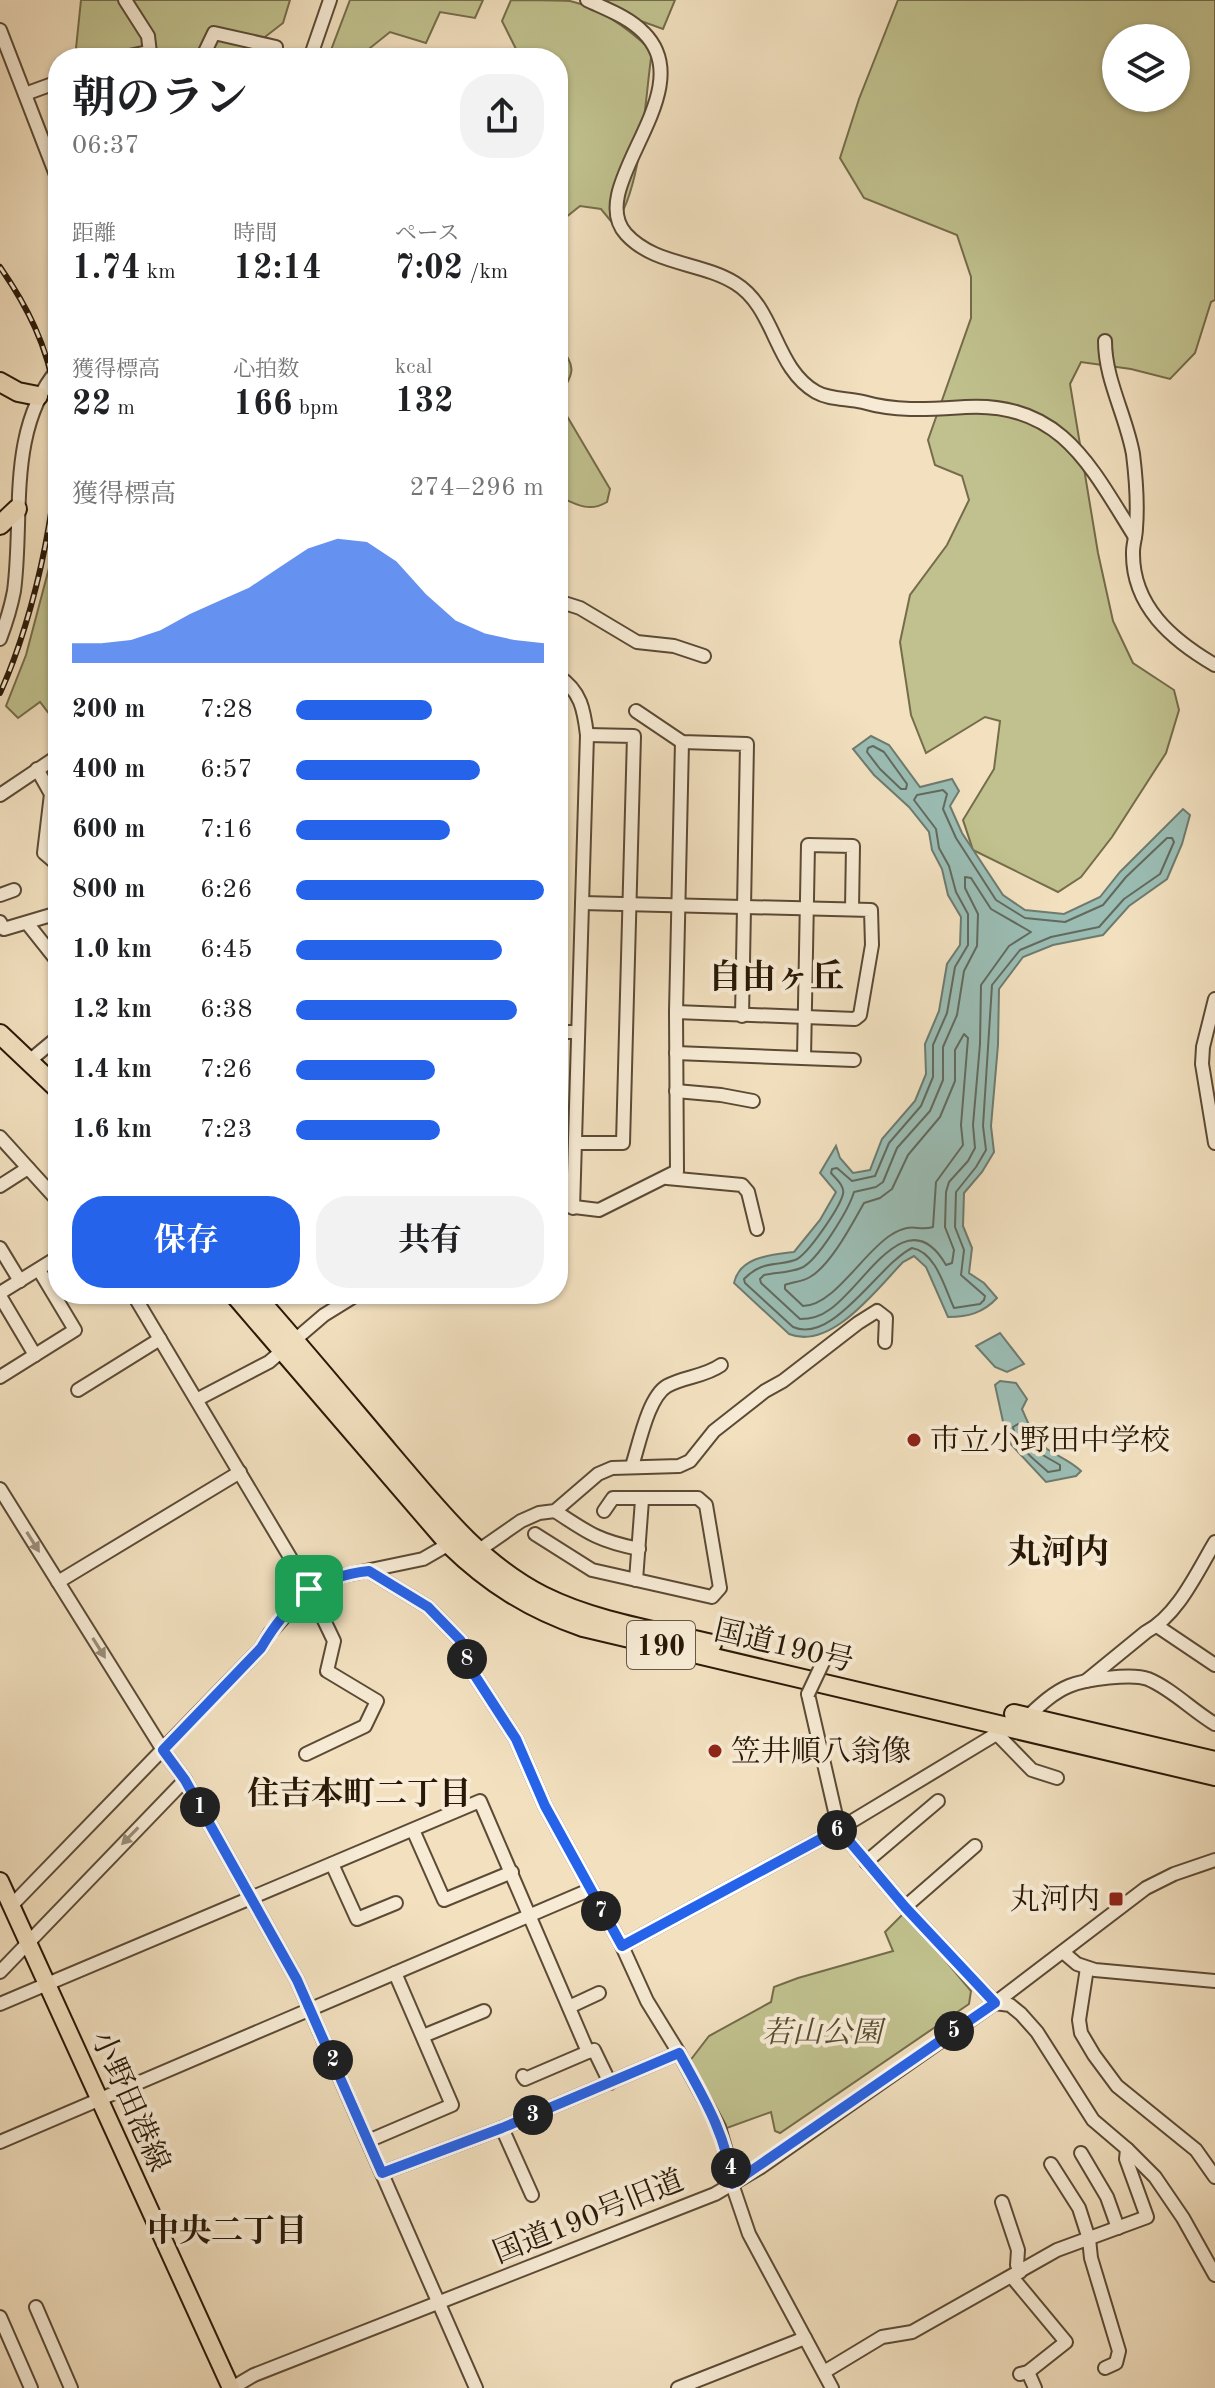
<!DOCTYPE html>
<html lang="ja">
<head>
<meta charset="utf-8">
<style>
	:root { --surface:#fff; --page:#f2f2f2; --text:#202124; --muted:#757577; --accent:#2563eb }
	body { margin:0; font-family:"Old Standard TT","Noto Serif JP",serif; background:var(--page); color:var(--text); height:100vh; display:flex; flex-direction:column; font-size:30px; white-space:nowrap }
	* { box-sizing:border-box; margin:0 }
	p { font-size:26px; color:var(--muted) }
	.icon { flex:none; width:44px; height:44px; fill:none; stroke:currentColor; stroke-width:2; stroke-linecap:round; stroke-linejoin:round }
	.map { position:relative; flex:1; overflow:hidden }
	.sheet { position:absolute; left:48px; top:48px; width:520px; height:1256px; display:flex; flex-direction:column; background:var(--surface); border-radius:32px; box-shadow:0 2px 6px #0004 }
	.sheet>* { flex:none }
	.tools { position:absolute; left:1102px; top:24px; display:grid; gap:16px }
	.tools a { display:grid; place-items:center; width:88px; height:88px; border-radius:50%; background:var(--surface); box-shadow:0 2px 6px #0004; font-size:40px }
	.pin { position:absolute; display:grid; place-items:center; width:68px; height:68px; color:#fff; margin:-34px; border-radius:16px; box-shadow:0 4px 12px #0006 }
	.km { position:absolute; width:40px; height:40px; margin:-20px; border-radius:50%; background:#222; color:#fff; font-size:22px; line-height:40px; text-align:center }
	.round { display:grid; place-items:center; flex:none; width:84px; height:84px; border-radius:32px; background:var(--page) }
	.summary { display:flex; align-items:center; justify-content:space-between; height:136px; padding:0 24px }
	h1 { font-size:44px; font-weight:700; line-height:60px }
	.stats { display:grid; grid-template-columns:repeat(3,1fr); gap:12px; height:136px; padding:8px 24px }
	.stats div { display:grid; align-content:center }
	.stats b { font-size:34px; font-weight:700 }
	.stats small { font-size:22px; font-weight:400 }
	.stats p { font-size:22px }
	.chart { height:224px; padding:16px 24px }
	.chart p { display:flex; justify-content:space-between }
	.chart svg { width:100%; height:144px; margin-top:8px; fill:var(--accent); opacity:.7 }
	.action { display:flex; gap:16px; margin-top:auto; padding:16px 24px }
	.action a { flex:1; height:92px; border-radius:32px; background:var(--accent); color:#fff; font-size:32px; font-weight:700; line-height:92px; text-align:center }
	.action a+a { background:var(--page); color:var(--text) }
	ul { padding:0 24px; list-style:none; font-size:26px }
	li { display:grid; grid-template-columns:128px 96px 1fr; align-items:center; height:60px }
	li i { height:20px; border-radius:10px; background:var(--accent) }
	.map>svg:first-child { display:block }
	.green { fill:#c0c18e; stroke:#746c4a; stroke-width:2; fill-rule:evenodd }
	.water { fill:#9bbdb4; stroke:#6d7b6f; stroke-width:2 }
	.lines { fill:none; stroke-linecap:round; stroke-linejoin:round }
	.shore { stroke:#626a5e; stroke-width:2 }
	.minor-casing { stroke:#5b4a35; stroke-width:16 }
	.major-casing { stroke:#291807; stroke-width:20 }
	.highway-casing { stroke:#291807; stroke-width:22 }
	.minor { stroke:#f7ebd5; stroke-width:12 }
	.major { stroke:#f2e0bf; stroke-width:16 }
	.highway { stroke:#f2e0bf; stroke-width:18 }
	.rail-casing { stroke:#291807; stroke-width:6 }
	.rail { stroke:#f7ebd5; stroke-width:3; stroke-dasharray:9; stroke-linecap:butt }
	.minor-bridge-casing { stroke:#5b4a35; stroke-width:16; stroke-linecap:butt }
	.minor-bridge { stroke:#f7ebd5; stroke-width:12 }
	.oneway { fill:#9a8c78 }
	.route-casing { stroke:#fff; stroke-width:16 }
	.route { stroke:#2563eb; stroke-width:10 }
	.poi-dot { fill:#8f2418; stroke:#f7ebd5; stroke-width:3 }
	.labels { text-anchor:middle; stroke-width:8; stroke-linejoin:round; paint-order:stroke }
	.shield { fill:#f7ebd5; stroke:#675745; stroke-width:2 }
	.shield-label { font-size:28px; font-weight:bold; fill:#291807 }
	.poi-label { font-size:30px; fill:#291807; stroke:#f7ebd5; text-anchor:start }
	.street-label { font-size:30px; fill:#291807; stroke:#f7ebd5 }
	.park-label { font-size:30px; font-style:italic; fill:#564b30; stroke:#f7ebd5 }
	.neighbourhood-label { font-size:32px; font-weight:bold; fill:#291807; stroke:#f7ebd5 }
	.quarter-label { font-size:34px; font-weight:bold; fill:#291807; stroke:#f7ebd5 }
</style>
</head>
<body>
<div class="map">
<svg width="1215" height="2388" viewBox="0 0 1215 2388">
	<rect width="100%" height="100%" fill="#f2e0bf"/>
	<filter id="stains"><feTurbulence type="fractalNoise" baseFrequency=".0025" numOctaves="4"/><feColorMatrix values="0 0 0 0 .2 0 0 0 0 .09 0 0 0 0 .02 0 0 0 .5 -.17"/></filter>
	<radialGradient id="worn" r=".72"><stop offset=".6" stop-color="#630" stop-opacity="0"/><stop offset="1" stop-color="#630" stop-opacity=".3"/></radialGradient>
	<g class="green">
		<path d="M81 0H290L283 23 238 58H75Z"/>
		<path d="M350 0H483L475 18 440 12 426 43 390 32 365 52 363 58H328Z"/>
		<path d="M511 0C529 0 552 0 570 1 600 8 630 30 652 51 645 96 642 192 614 225L601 209 580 206 565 218 558 273V58H517V51L502 21Z"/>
		<path d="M583 0H675L663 29Z"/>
		<path d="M898 0H1215V300L1211 302 1195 353 1170 379 1131 369 1081 362 1070 384 1098 553 1113 621 1133 663 1174 690 1179 710 1166 753 1112 837 1081 877 1058 892 973 850 963 820 994 769 1000 721 985 717 926 753 911 715 900 642 910 595 947 545 969 500 962 476 935 465 928 440 971 318V277L957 235 864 198 840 158 859 99ZM1116 38H1176V98H1116Z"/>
		<path d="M558 342C574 367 577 369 560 395L561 406 610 489 607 502C589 513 575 504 558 496Z"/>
		<path d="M58 534V724H57L40 702 18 718 6 706 26 655Z"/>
		<path d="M905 1912 971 1991 969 2004 780 2133 775 2131 771 2112 724 2129 689 2062 709 2036 771 2002 774 1987 798 1978 893 1951 885 1932Z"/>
	</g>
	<g class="water">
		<path d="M871 736 889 745 920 787 952 779 959 791 950 806 962 833 1003 895 1025 910 1064 914 1100 897 1120 872 1183 809 1190 815 1182 844 1167 879 1129 906 1103 935 1053 945 1023 957 999 989 998 1045 991 1126 994 1152 982 1172 964 1193 963 1226 972 1248 969 1273 984 1283 997 1298C983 1313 968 1317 948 1317L926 1267 914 1256 903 1262C877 1289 831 1351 789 1334L734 1283C740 1256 772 1255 794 1252L820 1220 836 1192 820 1173 836 1146 840 1158 853 1173 870 1170 882 1139 915 1101 926 1074 925 1044 939 1011 947 964 960 945 961 917 948 895 942 869 932 850 929 832 909 807 874 775 853 749Z"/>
		<path d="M1000 1333 1024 1364 1007 1372 995 1367 976 1346Z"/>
		<path d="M1000 1381 1016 1383 1027 1399 1022 1409C1028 1423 1034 1439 1047 1449 1059 1457 1071 1461 1081 1471L1076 1476 1046 1482 1007 1440 995 1385Z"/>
	</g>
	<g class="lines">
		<g class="shore">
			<path d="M873 746 884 752 907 784 906 789H901L880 769 867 752 868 748Z"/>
			<path d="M943 790 947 794 943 809 956 838 996 900 1025 918 1065 922 1103 905 1126 877 1167 838H1172L1174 842 1160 874 1124 899 1099 927 1051 937 1020 950 992 985 983 1126 986 1150 976 1167 956 1192 955 1227 964 1250 961 1275 985 1296 984 1300 980 1304 954 1308C945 1289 936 1252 912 1248 879 1264 833 1345 793 1327L745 1283 744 1279C763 1260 774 1267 795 1260 807 1256 840 1207 843 1194 845 1186 836 1179 831 1173L832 1169 837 1168 852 1181 875 1176 889 1143 921 1106 933 1077V1045L947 1013 955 967 968 945V914L956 892 949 866 939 848 936 829 914 800 917 795Z"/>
			<path d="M965 877 971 878 991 909 1031 932 1009 946 981 985 980 1044 973 1125 975 1148 968 1161 949 1182 946 1192 945 1227 954 1250 952 1263 946 1265C907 1197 864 1287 829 1310 821 1316 810 1319 800 1319L761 1283 760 1279 764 1275C775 1272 790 1273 801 1268 817 1262 849 1209 854 1192L876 1187 883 1182 897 1148 930 1111 943 1080V1047L957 1015 964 971 977 946 978 914 965 888Z"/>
			<path d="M964 1034 968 1038 961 1125 963 1145 936 1182 933 1227C917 1232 913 1221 891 1235 864 1251 834 1306 803 1306L785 1289V1285C792 1282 802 1282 810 1277 831 1265 852 1224 864 1203L880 1198 892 1189 908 1155 940 1117 955 1081V1050Z"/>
			<path d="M1018 1424 1041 1454 1060 1465V1470L1048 1472C1035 1460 1015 1446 1013 1427Z"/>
		</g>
		<defs>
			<g id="minor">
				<path d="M125 0 148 36 150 53"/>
				<path d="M587 0C606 9 629 17 644 33 703 92 583 187 626 234 654 265 701 262 735 283 776 308 774 368 816 392 830 400 848 398 863 402 897 412 931 409 965 407 1061 401 1091 467 1135 537"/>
				<path d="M0 30 58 180"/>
				<path d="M120 58 143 53 159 58"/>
				<path d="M202 58 214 33 276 47 272 58"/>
				<path d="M310 58 330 0"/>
				<path d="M25 94 58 82"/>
				<path d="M1105 341C1105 380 1126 415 1133 454 1136 478 1138 503 1136 528 1136 536 1133 544 1133 552 1132 606 1172 640 1215 665"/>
				<path d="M558 601 580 608 637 642 674 646 704 656"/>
				<path d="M0 639C6 623 11 607 14 591 24 517 6 431 58 369"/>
				<path d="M558 676C581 691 584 710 587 735L573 1208"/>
				<path d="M636 711 682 742 747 744 742 1016"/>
				<path d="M37 769 51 794 44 853 58 865"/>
				<path d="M0 795 58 756"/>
				<path d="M0 895 14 890"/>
				<path d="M582 903 871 910 872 945 860 1015 855 1019 676 1012"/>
				<path d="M0 922 4 929 58 913"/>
				<path d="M27 923 58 962"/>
				<path d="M1215 999 1203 1047 1202 1064 1215 1143"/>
				<path d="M558 1032H578"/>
				<path d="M676 1053 854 1060"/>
				<path d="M804 1058 808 845 853 846 852 909"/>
				<path d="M28 1062 58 1037"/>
				<path d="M676 1091 721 1095 753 1101"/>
				<path d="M0 1137 58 1201"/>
				<path d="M577 1143H623L634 736 587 735"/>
				<path d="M667 1178 742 1185 748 1192 757 1229"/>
				<path d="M0 1186 28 1168"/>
				<path d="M558 1205 599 1210 677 1171 676 1012 682 742"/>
				<path d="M0 1248 20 1281"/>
				<path d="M0 1293 58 1257"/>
				<path d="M133 1294 309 1589 334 1641 327 1671 377 1701 365 1726 306 1754"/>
				<path d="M0 1296 35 1355"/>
				<path d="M0 1377 75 1330 39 1270"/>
				<path d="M78 1390 160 1339"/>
				<path d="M198 1399 269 1362 324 1315 358 1294"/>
				<path d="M632 1466C639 1445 648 1397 667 1386 685 1376 704 1377 721 1365"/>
				<path d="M0 1489 163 1750 185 1780 297 1980 476 2388"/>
				<path d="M555 1511C588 1533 599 1541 639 1549"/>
				<path d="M535 1534 592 1570 712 1597 720 1588 706 1505 698 1498H613L604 1511"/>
				<path d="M475 1553 521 1521 539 1513 555 1511 598 1474 612 1468 679 1466 690 1461 714 1431 765 1391 783 1381 858 1323 877 1311 886 1318 885 1342"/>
				<path d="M369 1571 428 1607 461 1641 470 1668 516 1739 545 1806 622 1946 647 2001 679 2053 719 2127 730 2165 732 2184 749 2234 832 2388"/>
				<path d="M636 1580 642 1500"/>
				<path d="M58 1582 240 1472"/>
				<path d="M1157 1626 1215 1665"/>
				<path d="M1086 1681 1146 1632C1178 1615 1197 1572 1215 1542"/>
				<path d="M808 1694 839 1829 905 1907 995 2003 1010 2005 1021 2014 1037 2032 1093 2120 1127 2149 1155 2177 1183 2218 1215 2275"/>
				<path d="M1025 1719C1038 1707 1052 1693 1069 1686 1086 1679 1132 1673 1148 1679 1172 1689 1193 1711 1215 1724"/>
				<path d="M997 1734 1032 1770 1057 1778"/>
				<path d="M413 1830 444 1900 512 1872"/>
				<path d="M866 1862 938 1801"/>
				<path d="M332 1864 357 1919 396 1903"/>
				<path d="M11 1906 261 1648 270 1633 309 1589 332 1578 423 1559 449 1544"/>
				<path d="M905 1907 975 1846"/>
				<path d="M622 1946 839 1829 1008 1727"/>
				<path d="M1064 1953 1077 1964 1095 1970 1215 1981"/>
				<path d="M1087 1968 1079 2020 1081 2033 1094 2055 1117 2086 1196 2150 1215 2177"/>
				<path d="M0 1972 185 1780"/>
				<path d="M0 2004 480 1801 588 2052 594 2050 610 2083"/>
				<path d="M569 2007 599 1993"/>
				<path d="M423 2036 484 2011"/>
				<path d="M523 2076 525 2079 588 2052"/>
				<path d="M502 2128 532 2195"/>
				<path d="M368 2141 452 2105 395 1973"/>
				<path d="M0 2142 589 1890"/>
				<path d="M1081 2153 1107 2197 1118 2228"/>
				<path d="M1051 2164 1079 2208 1089 2239 1091 2258 1119 2351 1116 2363 1105 2368"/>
				<path d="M382 2173 502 2128 679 2053"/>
				<path d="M1002 2202 1018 2250 1017 2265 1020 2272"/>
				<path d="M1012 2277 1066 2342 1028 2372 1020 2374"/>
				<path d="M36 2307 71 2388"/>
				<path d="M0 2317 31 2388"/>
				<path d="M824 2372 882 2337 912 2332 1057 2250 1147 2217 1126 2159 1127 2149"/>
				<path d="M1028 2372 1035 2388"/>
				<path d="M232 2388 254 2375 715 2194 761 2167 995 2003 1146 1888 1174 1874 1215 1860"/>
				<path d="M678 2388 805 2338"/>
			</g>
			<path id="major" d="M0 1881 231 2388"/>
			<g id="highway">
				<path d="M0 382 18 392 38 396"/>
				<path d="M0 525 17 509"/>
				<path d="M0 1034 58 1089"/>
				<path d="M234 1294 449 1544C489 1583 530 1609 583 1627L1215 1776"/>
				<path d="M254 1294C300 1346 344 1399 388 1451 435 1506 478 1563 543 1596 595 1622 656 1631 712 1644"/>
				<path d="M1014 1714 1215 1761"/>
			</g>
		</defs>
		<use href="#minor" class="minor-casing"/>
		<use href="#major" class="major-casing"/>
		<use href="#highway" class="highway-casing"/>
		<use href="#minor" class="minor"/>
		<use href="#major" class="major"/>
		<use href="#highway" class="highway"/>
		<defs>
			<path id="rail" d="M0 267C27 306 48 347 55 395 67 476 35 618 0 693"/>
		</defs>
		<use href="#rail" class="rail-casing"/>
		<use href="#rail" class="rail"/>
		<defs>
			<path id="minor-bridge" d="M808 1694 826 1656"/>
		</defs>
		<use href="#minor-bridge" class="minor-bridge-casing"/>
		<use href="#minor-bridge" class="minor-bridge"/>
	</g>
	<defs><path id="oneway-solid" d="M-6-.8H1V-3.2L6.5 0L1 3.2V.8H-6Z" transform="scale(2)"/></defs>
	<g class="oneway">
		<use href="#oneway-solid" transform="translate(33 1542) rotate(58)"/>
		<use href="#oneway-solid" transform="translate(99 1648) rotate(58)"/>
		<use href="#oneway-solid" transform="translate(130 1836) rotate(134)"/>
	</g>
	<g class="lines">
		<defs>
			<path id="route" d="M369 1571 428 1607 461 1641 470 1668 516 1739 545 1806 622 1946 839 1829 905 1907 995 2003 732 2184C727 2135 702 2095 679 2053L502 2128 382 2173 297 1980 185 1780 163 1750 261 1648C287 1604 316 1576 369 1571Z"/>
		</defs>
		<use href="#route" class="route-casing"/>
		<use href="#route" class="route"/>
	</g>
	<g class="poi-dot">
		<circle cx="914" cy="1440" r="8"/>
		<circle cx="715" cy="1751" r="8"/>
		<rect x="1108" y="1891" width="16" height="16" rx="4"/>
	</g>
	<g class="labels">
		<rect class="shield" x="627" y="1621" width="68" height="48" rx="6"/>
		<g class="shield-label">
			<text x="661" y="1655">190</text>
		</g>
		<g class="poi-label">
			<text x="930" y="1450">市立小野田中学校</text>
			<text x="731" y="1761">笠井順八翁像</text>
			<text x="1100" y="1909" text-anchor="end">丸河内</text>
		</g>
		<g class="street-label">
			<text transform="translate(784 1645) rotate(13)" y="10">国道190号</text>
			<text transform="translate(131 2101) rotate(66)" y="10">小野田港線</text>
			<text transform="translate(588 2216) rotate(-22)" y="10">国道190号旧道</text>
		</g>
		<g class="park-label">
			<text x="822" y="2042">若山公園</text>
		</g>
		<g class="neighbourhood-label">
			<text x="359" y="1804">住吉本町二丁目</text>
			<text x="227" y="2241">中央二丁目</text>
		</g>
		<g class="quarter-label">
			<text x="776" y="988">自由ヶ丘</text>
			<text x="1058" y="1563">丸河内</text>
		</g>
	</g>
	<rect width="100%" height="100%" filter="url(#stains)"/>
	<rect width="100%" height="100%" fill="url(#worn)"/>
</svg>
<div class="tools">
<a><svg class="icon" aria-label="layers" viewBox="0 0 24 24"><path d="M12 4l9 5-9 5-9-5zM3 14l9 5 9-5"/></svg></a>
</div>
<div class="pin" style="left:309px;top:1589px;background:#1e9e55"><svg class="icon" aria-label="arrive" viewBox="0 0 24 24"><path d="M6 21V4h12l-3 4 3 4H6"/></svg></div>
<b class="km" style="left:200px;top:1807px">1</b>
<b class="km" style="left:333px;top:2060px">2</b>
<b class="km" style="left:533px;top:2115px">3</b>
<b class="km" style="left:731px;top:2168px">4</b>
<b class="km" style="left:954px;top:2031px">5</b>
<b class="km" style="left:837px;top:1830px">6</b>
<b class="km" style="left:601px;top:1911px">7</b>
<b class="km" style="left:467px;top:1659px">8</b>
<section class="sheet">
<div class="summary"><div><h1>朝のラン</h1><p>06:37</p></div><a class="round"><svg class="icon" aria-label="share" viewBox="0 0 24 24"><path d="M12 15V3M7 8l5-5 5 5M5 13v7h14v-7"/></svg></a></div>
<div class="stats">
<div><p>距離</p><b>1.74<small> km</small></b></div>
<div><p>時間</p><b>12:14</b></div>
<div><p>ペース</p><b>7:02<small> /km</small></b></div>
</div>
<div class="stats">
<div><p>獲得標高</p><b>22<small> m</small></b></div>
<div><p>心拍数</p><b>166<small> bpm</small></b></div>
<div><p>kcal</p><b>132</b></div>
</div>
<div class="chart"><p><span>獲得標高</span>274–296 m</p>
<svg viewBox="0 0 160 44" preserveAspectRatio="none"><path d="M0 44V38L10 38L20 37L30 34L40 29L50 25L60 21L70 15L80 9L90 6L100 7L110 13L120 23L130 31L140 35L150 37L160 38V44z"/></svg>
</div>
<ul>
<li><b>200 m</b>7:28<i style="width:55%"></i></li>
<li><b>400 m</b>6:57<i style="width:74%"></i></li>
<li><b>600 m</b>7:16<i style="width:62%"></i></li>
<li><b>800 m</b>6:26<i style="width:100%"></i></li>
<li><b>1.0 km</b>6:45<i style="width:83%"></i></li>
<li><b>1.2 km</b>6:38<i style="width:89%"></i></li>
<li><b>1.4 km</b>7:26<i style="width:56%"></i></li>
<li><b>1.6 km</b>7:23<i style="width:58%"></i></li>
</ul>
<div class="action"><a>保存</a><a>共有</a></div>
</section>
</div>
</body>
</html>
